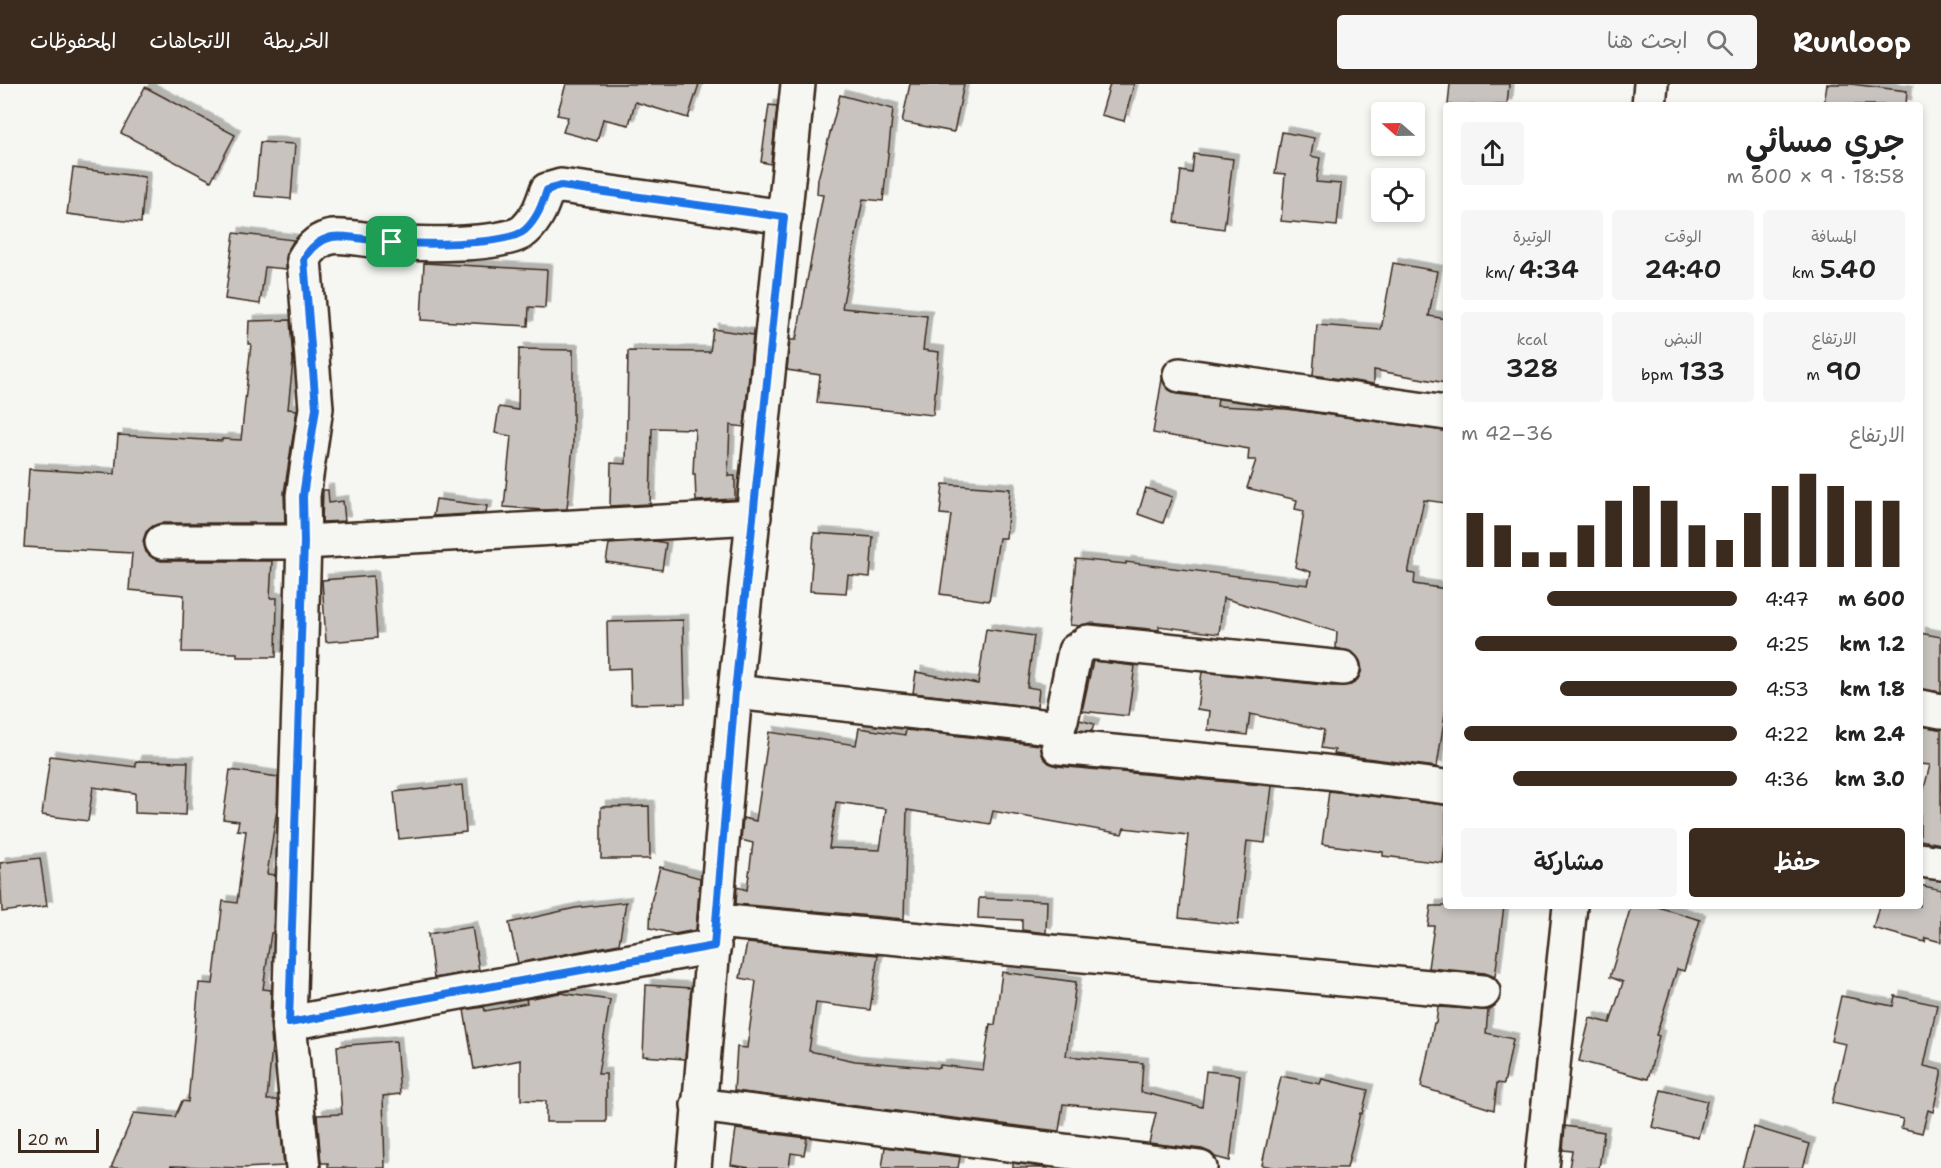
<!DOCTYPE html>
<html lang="ar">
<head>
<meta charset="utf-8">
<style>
	:root { --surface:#fff; --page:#f6f6f6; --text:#222; --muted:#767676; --accent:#3b2a1e }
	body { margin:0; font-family:"Shantell Sans","Playpen Sans Arabic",sans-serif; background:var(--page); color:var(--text); direction:rtl; height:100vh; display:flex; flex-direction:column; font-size:22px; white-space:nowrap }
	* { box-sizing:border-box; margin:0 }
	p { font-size:20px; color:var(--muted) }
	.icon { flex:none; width:33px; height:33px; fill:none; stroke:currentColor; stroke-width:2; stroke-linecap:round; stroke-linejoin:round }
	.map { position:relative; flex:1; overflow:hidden; direction:ltr }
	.side { position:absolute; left:1443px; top:18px; width:480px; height:807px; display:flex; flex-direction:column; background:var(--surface); border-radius:6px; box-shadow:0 3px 9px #0003; direction:rtl }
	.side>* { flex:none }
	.needle { width:39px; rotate:290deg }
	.controls { position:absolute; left:1371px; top:18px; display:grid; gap:12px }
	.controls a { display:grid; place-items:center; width:54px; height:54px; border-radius:6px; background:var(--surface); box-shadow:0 3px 9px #0003; font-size:30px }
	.scale { position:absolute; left:18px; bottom:15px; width:81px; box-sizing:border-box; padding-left:6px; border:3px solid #3b2a1e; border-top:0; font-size:16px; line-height:21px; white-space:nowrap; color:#3b2a1e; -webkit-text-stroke:4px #f6f6f2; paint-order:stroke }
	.pin { position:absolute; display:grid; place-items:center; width:51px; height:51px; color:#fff; margin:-26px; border-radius:12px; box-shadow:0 3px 9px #0006 }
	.round { display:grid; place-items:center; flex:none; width:63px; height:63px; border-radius:6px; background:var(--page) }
	.head { display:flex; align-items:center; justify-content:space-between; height:102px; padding:0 18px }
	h1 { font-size:33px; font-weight:600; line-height:45px }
	.figures { display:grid; grid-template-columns:repeat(3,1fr); gap:9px; height:102px; padding:6px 18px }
	.figures div { display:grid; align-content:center; border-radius:6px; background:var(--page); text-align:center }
	.figures b { font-size:26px; font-weight:600 }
	.figures small { font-size:16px; font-weight:400 }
	.figures p { font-size:16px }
	.chart { height:168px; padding:12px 18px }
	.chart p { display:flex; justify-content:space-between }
	.chart svg { width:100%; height:108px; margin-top:6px; stroke:var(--accent); stroke-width:6 }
	.cta { display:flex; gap:12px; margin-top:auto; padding:12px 18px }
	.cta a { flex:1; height:69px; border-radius:6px; background:var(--accent); color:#fff; font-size:24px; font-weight:600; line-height:69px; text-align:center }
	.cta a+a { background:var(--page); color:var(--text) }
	ul { padding:0 18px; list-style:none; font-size:20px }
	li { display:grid; grid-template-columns:96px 72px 1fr; align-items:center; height:45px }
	li i { height:15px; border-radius:8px; background:var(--accent) }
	header { display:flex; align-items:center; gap:36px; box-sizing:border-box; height:84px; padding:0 30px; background:var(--accent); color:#fff }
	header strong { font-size:28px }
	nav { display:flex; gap:33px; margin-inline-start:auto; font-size:21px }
	.search { width:420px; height:54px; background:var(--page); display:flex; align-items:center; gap:15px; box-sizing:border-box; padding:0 21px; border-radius:6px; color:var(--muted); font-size:22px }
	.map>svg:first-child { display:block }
	.building { fill:#c8c3be; stroke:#3b2a1e; stroke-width:1.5; fill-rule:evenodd; filter:url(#shadow) }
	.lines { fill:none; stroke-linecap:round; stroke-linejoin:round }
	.minor-casing { stroke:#3b2a1e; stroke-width:38 }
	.minor { stroke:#f6f6f2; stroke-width:33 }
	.route-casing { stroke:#fff; stroke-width:12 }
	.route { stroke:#1a73e8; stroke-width:8 }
</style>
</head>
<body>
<header>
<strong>Runloop</strong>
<div class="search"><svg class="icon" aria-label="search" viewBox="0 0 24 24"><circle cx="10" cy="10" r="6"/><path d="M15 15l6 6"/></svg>ابحث هنا</div>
<nav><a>الخريطة</a><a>الاتجاهات</a><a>المحفوظات</a></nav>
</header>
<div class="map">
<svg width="1941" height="1084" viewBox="0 0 1941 1084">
	<defs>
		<filter id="shadow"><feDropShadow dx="5.5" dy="-5.5" stdDeviation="0" flood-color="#0004"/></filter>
	</defs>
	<rect width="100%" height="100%" fill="#f6f6f2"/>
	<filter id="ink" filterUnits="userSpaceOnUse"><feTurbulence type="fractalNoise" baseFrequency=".0167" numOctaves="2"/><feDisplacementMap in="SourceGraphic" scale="12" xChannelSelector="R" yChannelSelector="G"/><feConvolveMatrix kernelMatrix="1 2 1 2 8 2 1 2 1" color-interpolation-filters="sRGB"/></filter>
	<g filter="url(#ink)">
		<g class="building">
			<path d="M566 0H699L688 34 635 18 629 41 603 35 597 57 563 48 568 33 557 31Z"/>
			<path d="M910 0H964L954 48 902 38Z"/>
			<path d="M1110 0H1134L1124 37 1101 31Z"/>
			<path d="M1450 0H1509L1507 21H1448Z"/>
			<path d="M1827 0H1851L1907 7 1906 21H1824Z"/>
			<path d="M145 3 235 51 211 97 121 49Z"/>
			<path d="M840 11 893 25 883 117 863 115 842 224 927 232 923 266 939 268 933 331 817 319 820 291 787 286 790 256H796L823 111 817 110 818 95Z"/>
			<path d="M769 21 777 22 771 80 761 78Z"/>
			<path d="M1282 48 1314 54 1311 72 1320 74 1316 98 1341 100 1337 142 1281 137 1285 90 1275 89Z"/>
			<path d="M260 58 295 60 291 115 255 112Z"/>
			<path d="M1194 70 1233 75 1224 145 1175 138 1181 87 1192 89Z"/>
			<path d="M73 84 145 93 141 139 67 130Z"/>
			<path d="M234 149 294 156 288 166 286 185 265 183 260 220 225 215Z"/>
			<path d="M424 179 547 186 545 224 529 223 528 242 421 236Z"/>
			<path d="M1393 179 1437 187 1429 232 1446 235V299L1374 286V300L1313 291 1317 241 1381 246Z"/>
			<path d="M290 236 293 277 288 325 297 326 284 409 285 439H161L153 442 146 448 143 457 146 468 153 474 161 477H272L270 514H277L276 573H237V569L182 568 184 511 129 506 132 469 24 463 29 385 115 390 118 351 222 357V355L241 356 251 260H248L249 237Z"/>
			<path d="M713 245 753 251 744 343 730 341 728 392H735V415L696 417 695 390H693L695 345 652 344 650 420 610 422 611 379 626 380 628 267 710 268Z"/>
			<path d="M519 265 573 266V361L567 425 542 426 504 423 511 352 495 349 499 323 518 326Z"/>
			<path d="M1162 295 1169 306 1177 310 1218 315 1217 322 1287 325 1446 347V419L1424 416 1408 489 1415 490 1414 500 1446 505V623L1437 683 1334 670 1335 666 1321 664 1324 646 1250 630 1247 651 1208 646 1210 627 1197 625 1202 588 1332 602 1351 601 1358 595 1362 586 1360 577 1353 569 1336 564 1337 548 1223 514 1219 550 1159 542V546L1090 539 1081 542 1070 541 1076 475 1126 480V478L1308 501 1311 488 1295 483 1304 427 1295 425 1297 416 1247 404 1256 376H1248L1249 365 1153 349Z"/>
			<path d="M943 400 1010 405 1006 454H999L989 517 940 510 951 431 940 430Z"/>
			<path d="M1146 404 1172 413 1163 439 1138 430Z"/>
			<path d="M323 406H328L329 419 343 417 345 437 322 438Z"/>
			<path d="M436 415 487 422 486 429 433 432Z"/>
			<path d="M814 449 873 453 870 493 848 491 846 509 810 507Z"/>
			<path d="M655 457 666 459 662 486 606 478 609 460Z"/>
			<path d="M373 492 377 554 326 558 322 496Z"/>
			<path d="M683 536 685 619 631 620 630 584 608 585 607 538Z"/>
			<path d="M986 545 1034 552 1027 603 1039 605 1037 623 913 609 916 588 978 600Z"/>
			<path d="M1920 549 1941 553V608L1920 605Z"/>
			<path d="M1093 577 1135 582 1128 632 1082 627Z"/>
			<path d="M1080 636 1094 640 1092 647 1077 646Z"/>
			<path d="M1920 642 1941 645V760L1920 756V720L1930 681 1920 680Z"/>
			<path d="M859 644 905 651 906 646 1040 661 1043 673 1049 679 1057 682 1272 702 1265 759 1247 757 1238 841 1179 834 1188 751 1124 744 1122 750 993 727 990 740 907 726 904 835 736 820 737 803 747 806 753 759 741 756 743 734 756 737 769 648 856 661ZM836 718 886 725 880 766 829 764Z"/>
			<path d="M50 672 136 683V677L188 678 186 731 135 729V709L93 703 88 737 42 731Z"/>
			<path d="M230 686 278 693 277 725 267 790 275 791 273 849H271L263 905 271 906 270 939 272 962 267 1016H278L284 1082 242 1084 171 1082 170 1084H111L134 1029 175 1033 182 1017 188 1018 199 899 213 900 223 817 237 819 246 747 237 746 239 737 223 735Z"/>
			<path d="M462 701 466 748 399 755 394 708Z"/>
			<path d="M1329 707 1446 721V749L1443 779 1383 772V768L1322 760Z"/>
			<path d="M649 722 650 775H601V723Z"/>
			<path d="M40 774 47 822 2 828 0 779Z"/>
			<path d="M660 783 700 794 696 846 674 850 650 844 651 818Z"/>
			<path d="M1920 801 1941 806V858L1926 854 1925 858 1873 844 1879 822H1920Z"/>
			<path d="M979 814 1047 817 1046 849 1022 846V836L978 834Z"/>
			<path d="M626 818 619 860 518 879 509 839 575 824Z"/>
			<path d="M1431 822H1504L1495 893 1485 889 1428 884 1434 842H1428Z"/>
			<path d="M1631 822H1655L1700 836 1684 887 1677 885 1656 951 1659 952 1648 995 1579 977 1590 934 1610 939 1623 898 1610 893Z"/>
			<path d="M472 843 479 886 434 894 428 850Z"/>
			<path d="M747 859 878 871 870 926 816 919 809 967 855 977 940 984V981L983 986 990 940 995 941 1002 888 1076 898 1066 972 1143 979 1141 1008 1202 1023 1206 987 1240 991 1230 1077 1215 1073 1211 1069 1202 1065 1149 1059 1156 1029 1063 1020 1059 1047 734 1007 737 963 747 964 756 897 740 894Z"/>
			<path d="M646 901 691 904 685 975 643 972Z"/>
			<path d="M560 909 610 916 598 990H606V1038H546V1017L521 1016V976L474 985 464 926 484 923 485 927 527 919 526 915Z"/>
			<path d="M1841 912 1893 922 1895 912 1937 921 1924 982 1941 986V991L1933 1028 1928 1026 1922 1049 1901 1044 1903 1035 1832 1019 1846 960 1831 957Z"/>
			<path d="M1438 923 1488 926 1486 949 1513 955 1504 1000 1497 999 1494 1026 1421 1003 1434 939H1436Z"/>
			<path d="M396 957 400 1010 383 1012 385 1084H328V1079H321L317 1031 342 1030 337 962Z"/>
			<path d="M1281 992 1320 1000 1322 995 1368 1006 1362 1030 1360 1029 1347 1084H1277L1262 1081Z"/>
			<path d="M1661 1006 1707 1017 1698 1054 1652 1043Z"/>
			<path d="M1565 1042 1604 1048 1599 1084H1569L1572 1067 1563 1066Z"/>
			<path d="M1754 1043 1810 1060 1803 1084H1742Z"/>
			<path d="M736 1045 807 1054 804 1071 791 1069 789 1084H750L731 1081Z"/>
			<path d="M885 1063 960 1073 958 1084H882Z"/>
			<path d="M1013 1079 1049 1084H1013Z"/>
		</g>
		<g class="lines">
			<defs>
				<g id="minor">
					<path d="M1649 21 1651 0"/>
					<path d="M1180 291 1446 329"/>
					<path d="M162 458H304L754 433"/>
					<path d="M735 608 1050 643 1058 642 1061 636 1075 567 1088 558 1343 584"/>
					<path d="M1920 623 1941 627"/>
					<path d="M1058 642 1059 663 1318 687 1446 703"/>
					<path d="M1920 776 1941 779"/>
					<path d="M716 837 1483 908"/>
					<path d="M289 939 714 862"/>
					<path d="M698 1021 1200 1084"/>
					<path d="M303 1084 289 939 304 458 303 412 316 324 304 175C310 164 319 155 332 153 344 151 374 157 388 158 414 160 507 163 525 146 537 135 542 121 547 106L561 102 785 133"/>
					<path d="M694 1084 735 608 798 0"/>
					<path d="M1542 1084 1570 822"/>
				</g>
			</defs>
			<use href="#minor" class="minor-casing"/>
			<use href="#minor" class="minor"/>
		</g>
	</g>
	<g class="lines" filter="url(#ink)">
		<defs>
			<path id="route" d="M561 102 784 133 735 608 714 862 289 939 304 458 303 412 316 324 304 175C310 164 319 156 332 153 343 151 371 156 383 158 410 160 506 163 525 146 537 135 542 121 547 106Z"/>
		</defs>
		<use href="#route" class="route-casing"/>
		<use href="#route" class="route"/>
	</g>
</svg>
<div class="controls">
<a><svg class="needle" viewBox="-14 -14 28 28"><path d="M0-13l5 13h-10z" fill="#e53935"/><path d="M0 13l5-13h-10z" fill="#767676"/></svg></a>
<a><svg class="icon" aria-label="locate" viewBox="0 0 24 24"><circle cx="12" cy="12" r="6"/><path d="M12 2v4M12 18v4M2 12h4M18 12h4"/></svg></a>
</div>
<div class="scale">20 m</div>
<div class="pin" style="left:392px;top:158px;background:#1e9e55"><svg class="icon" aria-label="arrive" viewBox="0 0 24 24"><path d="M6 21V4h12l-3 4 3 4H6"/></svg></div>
<section class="side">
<div class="head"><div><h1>جري مسائي</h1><p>18:58 · 9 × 600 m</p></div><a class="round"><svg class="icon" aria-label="share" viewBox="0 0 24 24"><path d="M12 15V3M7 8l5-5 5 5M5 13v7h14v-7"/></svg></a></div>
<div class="figures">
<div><p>المسافة</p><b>5.40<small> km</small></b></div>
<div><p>الوقت</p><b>24:40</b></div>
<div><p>الوتيرة</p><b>4:34<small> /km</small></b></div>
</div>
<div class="figures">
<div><p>الارتفاع</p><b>90<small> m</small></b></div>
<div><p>النبض</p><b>133<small> bpm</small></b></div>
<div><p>kcal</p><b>328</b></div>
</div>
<div class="chart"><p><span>الارتفاع</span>36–42 m</p>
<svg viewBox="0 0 160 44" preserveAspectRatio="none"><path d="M5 44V22M15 44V27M25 44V38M35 44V38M45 44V27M55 44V17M65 44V11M75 44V17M85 44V27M95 44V33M105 44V22M115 44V11M125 44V6M135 44V11M145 44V17M155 44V17"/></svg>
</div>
<ul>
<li><b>600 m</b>4:47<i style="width:69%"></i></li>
<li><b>1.2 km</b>4:25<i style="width:95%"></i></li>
<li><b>1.8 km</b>4:53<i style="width:64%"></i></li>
<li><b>2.4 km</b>4:22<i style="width:99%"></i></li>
<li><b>3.0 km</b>4:36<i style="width:81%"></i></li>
</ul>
<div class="cta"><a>حفظ</a><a>مشاركة</a></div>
</section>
</div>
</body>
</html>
